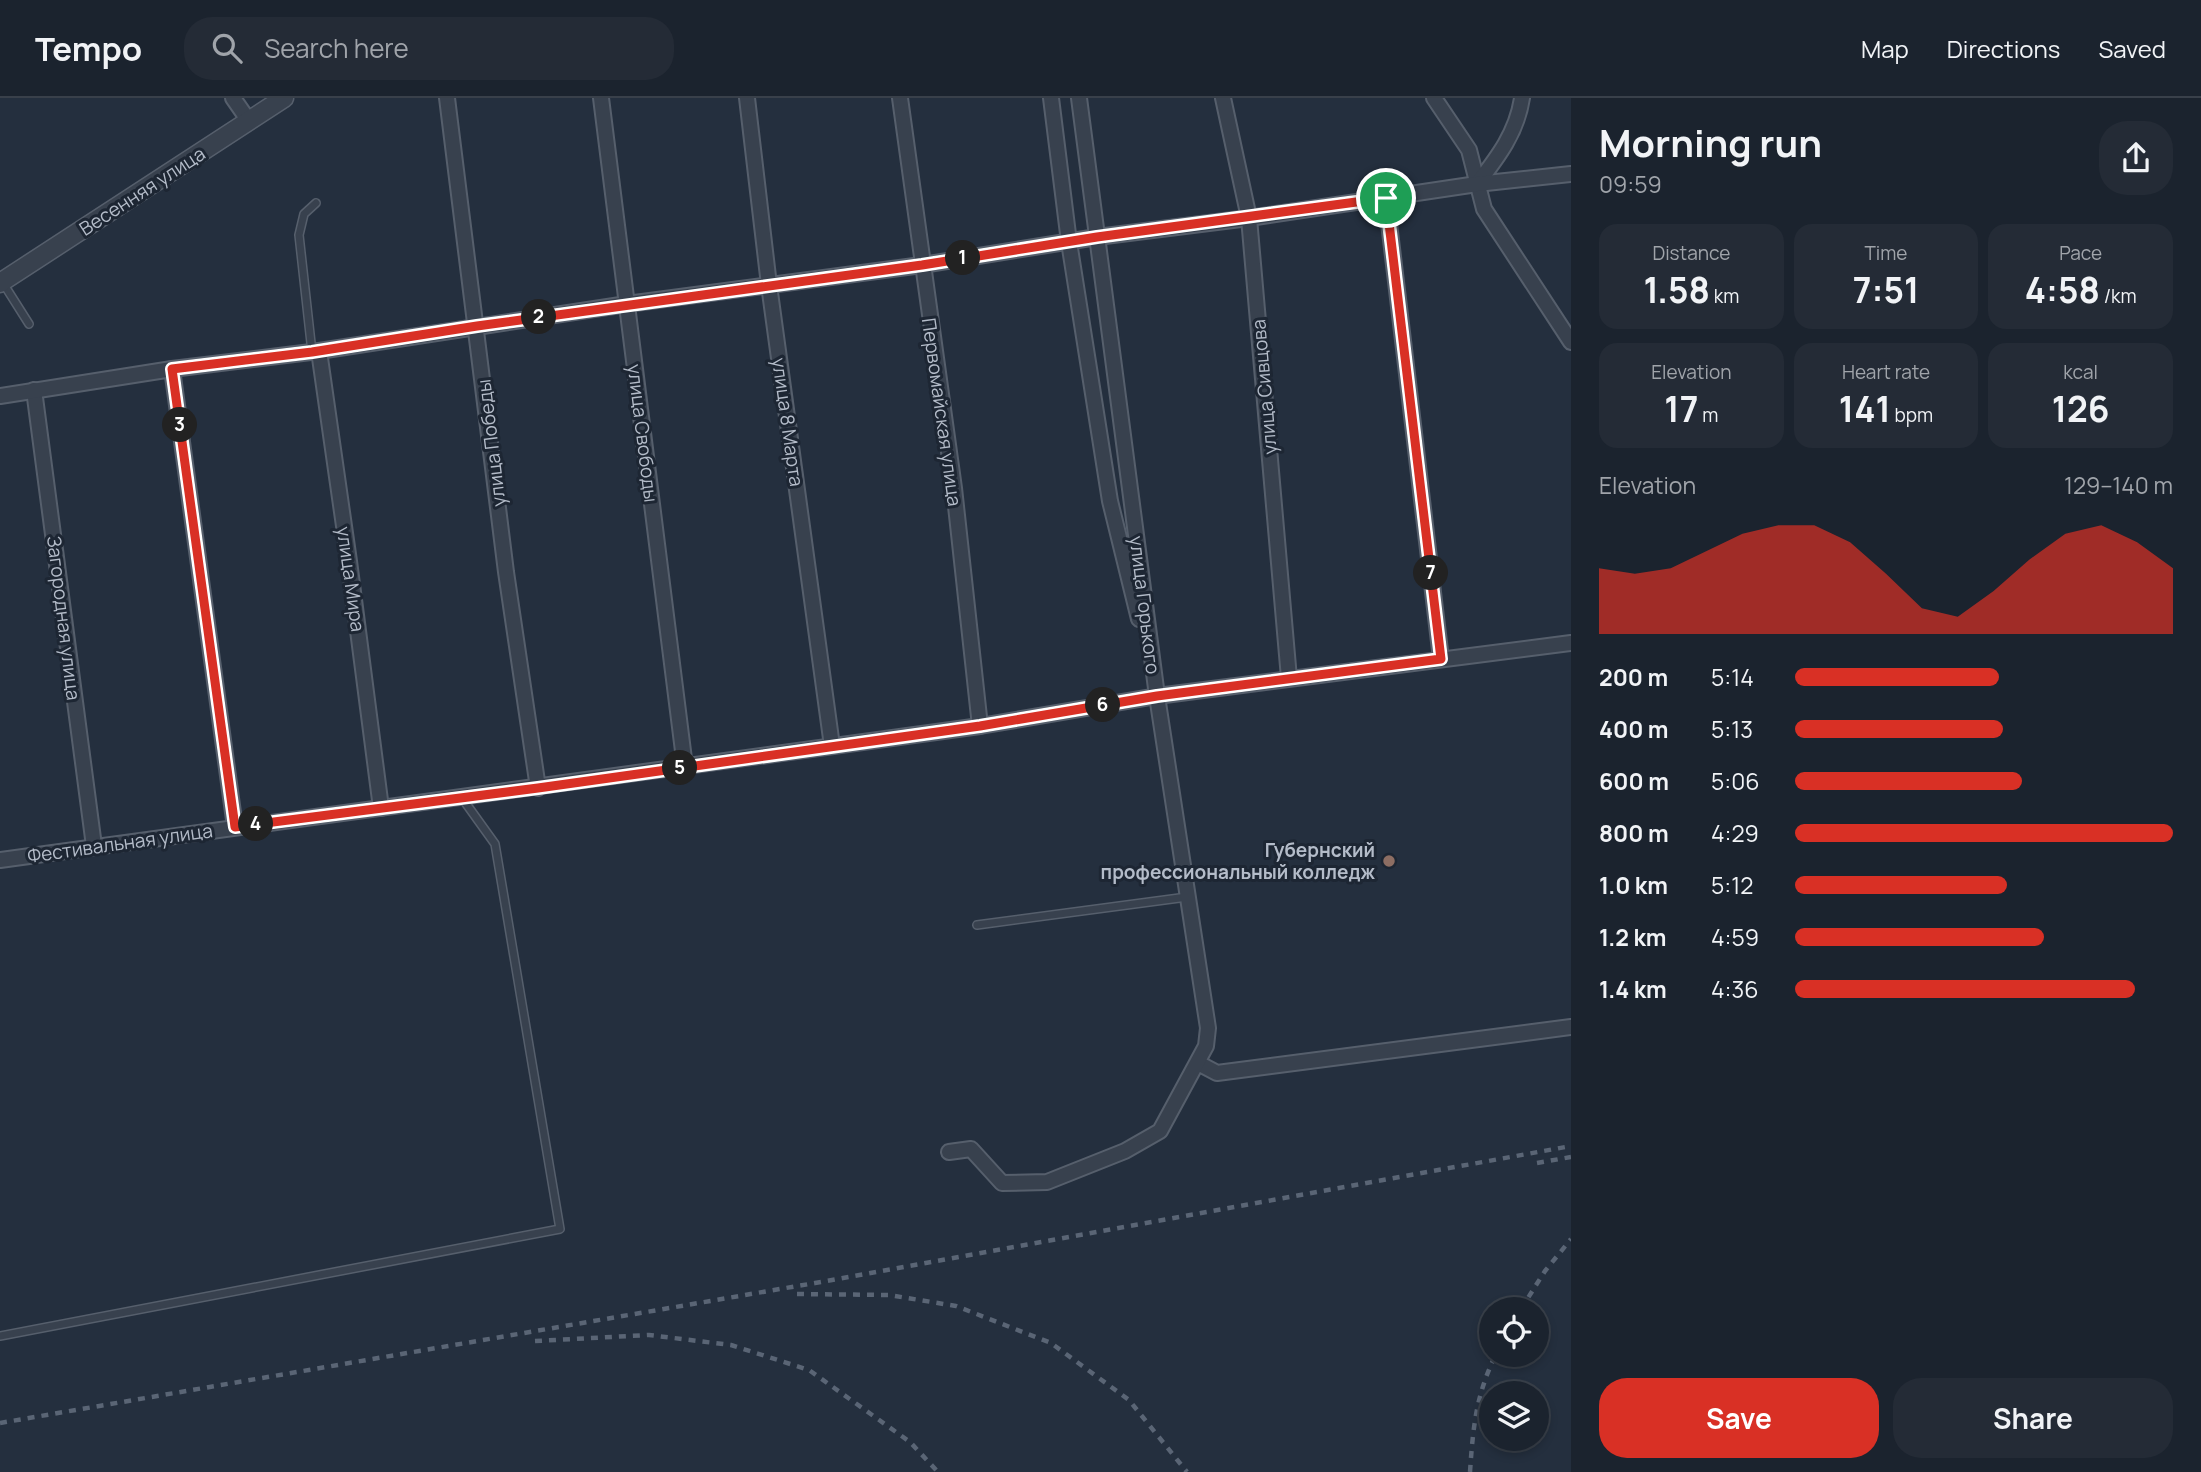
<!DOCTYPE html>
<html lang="en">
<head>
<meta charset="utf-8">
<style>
	:root { --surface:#1b232e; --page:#242b36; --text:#f1f3f6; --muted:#a0a4aa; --line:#39404a; --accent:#d93025 }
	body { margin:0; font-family:Manrope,sans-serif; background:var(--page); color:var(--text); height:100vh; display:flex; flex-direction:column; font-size:26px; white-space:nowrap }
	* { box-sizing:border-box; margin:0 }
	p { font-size:23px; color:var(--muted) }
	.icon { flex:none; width:38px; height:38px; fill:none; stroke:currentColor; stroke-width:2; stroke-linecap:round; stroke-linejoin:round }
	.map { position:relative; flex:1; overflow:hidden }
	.side { display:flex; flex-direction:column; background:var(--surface); width:630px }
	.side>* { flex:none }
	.controls { position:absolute; left:1479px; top:1199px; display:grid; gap:14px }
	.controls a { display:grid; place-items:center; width:70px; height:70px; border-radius:50%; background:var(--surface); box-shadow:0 4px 10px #0003,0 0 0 2px var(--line); font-size:35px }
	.pin { position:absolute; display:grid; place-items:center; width:60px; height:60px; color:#fff; margin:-30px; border:4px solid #fff; border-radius:50%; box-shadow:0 2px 7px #0007 }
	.km { position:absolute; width:35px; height:35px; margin:-18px; border-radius:50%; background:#222; color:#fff; font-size:19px; line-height:35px; text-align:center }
	.round { display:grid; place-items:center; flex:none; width:74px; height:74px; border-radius:28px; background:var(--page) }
	.overview { display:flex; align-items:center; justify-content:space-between; height:119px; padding:0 28px }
	h1 { font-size:38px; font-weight:700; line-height:52px }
	.metrics { display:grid; grid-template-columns:repeat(3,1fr); gap:10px; height:119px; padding:7px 28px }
	.metrics div { display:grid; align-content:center; border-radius:18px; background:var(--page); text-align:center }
	.metrics b { font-size:35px; font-weight:700 }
	.metrics small { font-size:19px; font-weight:400 }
	.metrics p { font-size:19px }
	.chart { height:196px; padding:14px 28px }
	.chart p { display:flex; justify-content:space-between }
	.chart svg { width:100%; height:126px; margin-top:7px; fill:var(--accent); opacity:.7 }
	.cta { display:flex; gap:14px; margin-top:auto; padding:14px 28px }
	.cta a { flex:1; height:80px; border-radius:28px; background:var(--accent); color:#fff; font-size:28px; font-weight:700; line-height:80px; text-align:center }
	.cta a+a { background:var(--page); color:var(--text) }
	ul { padding:0 28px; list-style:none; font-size:23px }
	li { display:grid; grid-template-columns:112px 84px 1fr; align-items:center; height:52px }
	li i { height:18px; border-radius:9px; background:var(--accent) }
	header { display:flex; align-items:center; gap:42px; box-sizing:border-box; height:98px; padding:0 35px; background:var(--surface); border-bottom:2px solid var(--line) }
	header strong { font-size:33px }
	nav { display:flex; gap:38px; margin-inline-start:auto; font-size:24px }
	.search { width:490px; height:63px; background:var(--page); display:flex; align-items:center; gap:18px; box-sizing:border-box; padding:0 24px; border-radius:28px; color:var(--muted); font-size:26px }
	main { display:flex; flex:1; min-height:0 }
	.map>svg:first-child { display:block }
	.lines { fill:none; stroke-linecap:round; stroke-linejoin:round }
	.service-casing { stroke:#565f6c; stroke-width:10 }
	.minor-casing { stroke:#565f6c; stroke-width:18 }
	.tertiary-casing { stroke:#565f6c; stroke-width:21 }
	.service { stroke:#38414e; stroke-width:7 }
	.minor { stroke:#38414e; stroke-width:14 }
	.tertiary { stroke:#38414e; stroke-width:18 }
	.rail { stroke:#5a6575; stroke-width:4.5; stroke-dasharray:7 7; stroke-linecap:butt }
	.route-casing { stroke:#fff; stroke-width:14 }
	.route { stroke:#d93025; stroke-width:9 }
	.education-dot { fill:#8d6e63; stroke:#1d2633; stroke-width:2.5 }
	.labels { text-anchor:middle; stroke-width:6; stroke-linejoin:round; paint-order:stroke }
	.street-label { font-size:19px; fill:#b4bcc9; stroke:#1d2633 }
	.poi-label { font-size:19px; font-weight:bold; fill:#b4bcc9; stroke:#1d2633; text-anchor:end }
</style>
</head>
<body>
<header>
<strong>Tempo</strong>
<div class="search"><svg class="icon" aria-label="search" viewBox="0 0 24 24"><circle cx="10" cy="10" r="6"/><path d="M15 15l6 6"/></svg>Search here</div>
<nav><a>Map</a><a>Directions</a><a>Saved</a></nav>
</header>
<main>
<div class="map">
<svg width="1571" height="1374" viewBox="0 0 1571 1374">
	<rect width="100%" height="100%" fill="#242f3e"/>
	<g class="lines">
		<defs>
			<g id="service">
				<path d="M3 185 29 226"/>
				<path d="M312 254 299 137 304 116 316 105"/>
				<path d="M977 827 1187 799"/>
				<path d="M0 1238 560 1131 495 746 462 700"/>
			</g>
			<g id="minor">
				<path d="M233 0 249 23"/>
				<path d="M447 0 506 474 538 690"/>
				<path d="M601 0 685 669"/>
				<path d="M747 0 769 187 832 648"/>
				<path d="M900 0 954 390 980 628"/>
				<path d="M1051 0 1069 144 1110 403 1139 521"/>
				<path d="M1223 0 1249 120 1289 580"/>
				<path d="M1434 0 1469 52 1484 111 1571 244"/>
				<path d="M1477 86C1498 59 1517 34 1522 0"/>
				<path d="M1386 100 1441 561"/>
				<path d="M319 253 349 463 381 710"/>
				<path d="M172 271 235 729"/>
				<path d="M34 292 94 748"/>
				<path d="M0 298 172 271 319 253 627 206 922 167 1097 139 1249 120 1477 86 1571 76"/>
				<path d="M0 762 980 628 1157 598 1571 545"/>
				<path d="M1198 965 1217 975 1571 929"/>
				<path d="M949 1054 971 1051 1002 1085 1047 1084 1125 1053 1160 1033 1206 948 1208 930 1157 598 1079 0"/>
			</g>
			<path id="tertiary" d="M0 185 284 0"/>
		</defs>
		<use href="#service" class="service-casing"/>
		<use href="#minor" class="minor-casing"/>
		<use href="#tertiary" class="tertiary-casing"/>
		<use href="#service" class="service"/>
		<use href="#minor" class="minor"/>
		<use href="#tertiary" class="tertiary"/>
		<g class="rail">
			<path d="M1537 1065 1571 1059"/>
			<path d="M797 1196 889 1197 956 1208 1051 1245 1129 1302 1187 1374"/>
			<path d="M1521 1211 1545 1173 1571 1141"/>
			<path d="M535 1243 649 1237 731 1247 809 1272 910 1344 938 1374"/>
			<path d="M0 1325 815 1185 1571 1048"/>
			<path d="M1470 1374C1473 1329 1476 1297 1496 1256"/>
		</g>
	</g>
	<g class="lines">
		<defs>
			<path id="route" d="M1386 100 1441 561 1157 598 980 628 538 690 235 729 172 271 312 254 477 228 922 167 1097 139Z"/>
		</defs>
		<use href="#route" class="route-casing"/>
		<use href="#route" class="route"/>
	</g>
	<circle class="education-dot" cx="1389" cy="763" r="7"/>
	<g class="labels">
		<g class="street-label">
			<text transform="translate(142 93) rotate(-33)" y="7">Весенняя улица</text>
			<text transform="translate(1264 289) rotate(-95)" y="7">улица Сивцова</text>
			<text transform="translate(942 314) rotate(82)" y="7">Первомайская улица</text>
			<text transform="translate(788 324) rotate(82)" y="7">улица 8 Марта</text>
			<text transform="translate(643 335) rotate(83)" y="7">улица Свободы</text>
			<text transform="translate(491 345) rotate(-97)" y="7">улица Победы</text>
			<text transform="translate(351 481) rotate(82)" y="7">улица Мира</text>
			<text transform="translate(1145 507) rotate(83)" y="7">улица Горького</text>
			<text transform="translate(64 520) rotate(83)" y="7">Загородная улица</text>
			<text transform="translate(120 745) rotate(-8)" y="7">Фестивальная улица</text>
		</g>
		<g class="poi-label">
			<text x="1375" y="759">Губернский<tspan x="1375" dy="22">профессиональный колледж</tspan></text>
		</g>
	</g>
</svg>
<div class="controls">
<a><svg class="icon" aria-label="locate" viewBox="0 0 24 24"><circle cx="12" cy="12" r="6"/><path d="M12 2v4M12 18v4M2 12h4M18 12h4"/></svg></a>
<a><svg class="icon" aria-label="layers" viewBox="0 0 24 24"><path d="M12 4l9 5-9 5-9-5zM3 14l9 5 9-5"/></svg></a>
</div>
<div class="pin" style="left:1386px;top:100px;background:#1e9e55"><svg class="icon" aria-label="arrive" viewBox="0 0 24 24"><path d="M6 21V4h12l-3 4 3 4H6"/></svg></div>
<b class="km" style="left:963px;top:160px">1</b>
<b class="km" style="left:539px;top:219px">2</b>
<b class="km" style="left:180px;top:327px">3</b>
<b class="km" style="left:256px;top:726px">4</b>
<b class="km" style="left:680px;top:670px">5</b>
<b class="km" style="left:1103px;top:607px">6</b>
<b class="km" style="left:1431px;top:475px">7</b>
</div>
<section class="side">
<div class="overview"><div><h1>Morning run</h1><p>09:59</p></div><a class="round"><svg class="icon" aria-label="share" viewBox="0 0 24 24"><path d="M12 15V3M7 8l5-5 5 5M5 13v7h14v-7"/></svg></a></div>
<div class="metrics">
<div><p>Distance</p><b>1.58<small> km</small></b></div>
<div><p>Time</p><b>7:51</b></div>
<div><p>Pace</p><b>4:58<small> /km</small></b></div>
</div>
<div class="metrics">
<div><p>Elevation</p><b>17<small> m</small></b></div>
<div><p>Heart rate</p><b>141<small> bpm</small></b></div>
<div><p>kcal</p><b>126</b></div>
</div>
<div class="chart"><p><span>Elevation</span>129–140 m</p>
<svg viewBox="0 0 160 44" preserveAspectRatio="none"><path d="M0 44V21L10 23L20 21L30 15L40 9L50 6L60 6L70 12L80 23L90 35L100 38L110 29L120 18L130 9L140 6L150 12L160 21V44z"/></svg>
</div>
<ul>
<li><b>200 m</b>5:14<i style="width:54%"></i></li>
<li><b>400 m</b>5:13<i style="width:55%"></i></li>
<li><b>600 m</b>5:06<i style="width:60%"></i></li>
<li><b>800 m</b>4:29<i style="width:100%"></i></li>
<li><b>1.0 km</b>5:12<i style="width:56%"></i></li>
<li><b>1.2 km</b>4:59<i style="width:66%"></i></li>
<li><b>1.4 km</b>4:36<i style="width:90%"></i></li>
</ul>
<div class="cta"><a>Save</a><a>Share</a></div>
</section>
</main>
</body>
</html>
